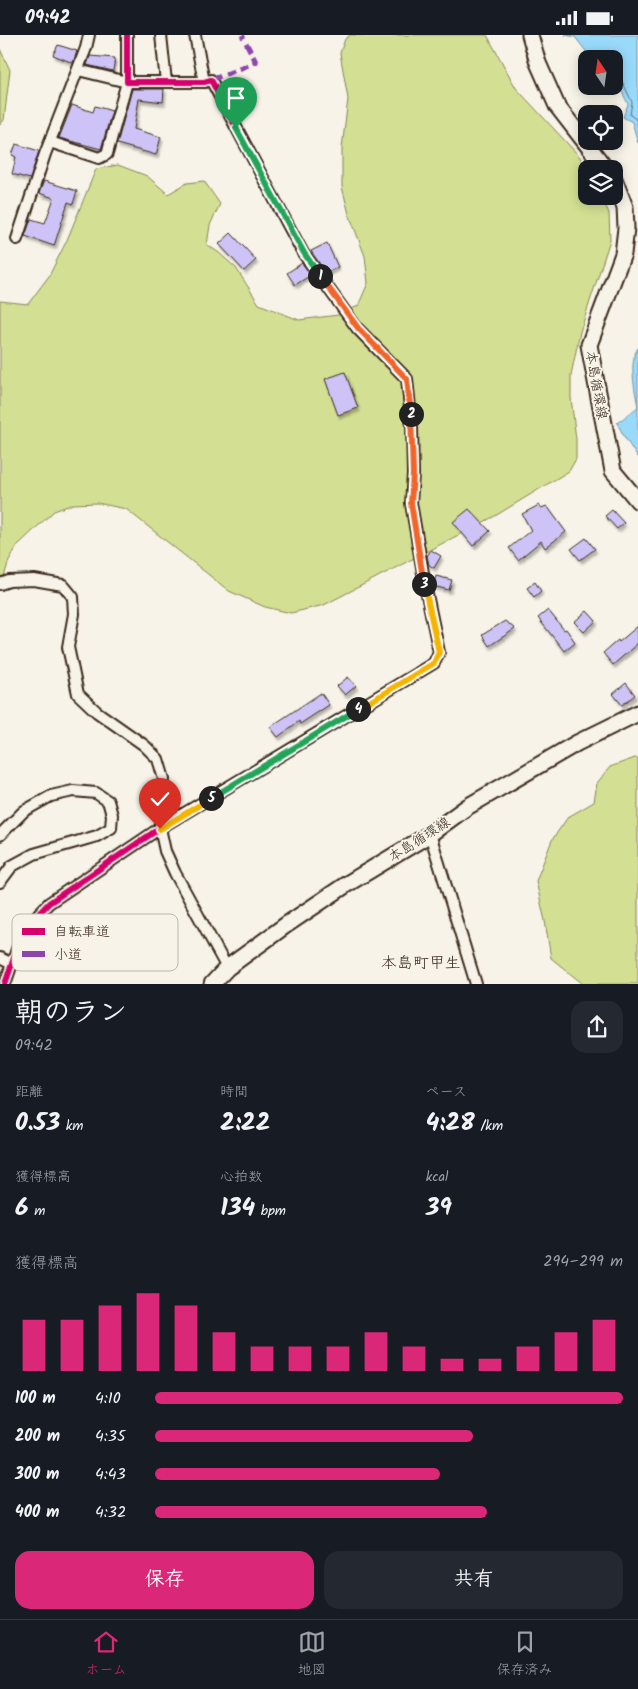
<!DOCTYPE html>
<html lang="ja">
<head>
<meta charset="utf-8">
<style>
	:root { --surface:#171b24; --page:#242831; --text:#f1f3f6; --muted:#9ea1a6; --line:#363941; --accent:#db2777 }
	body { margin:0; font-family:Kalam,"Klee One",sans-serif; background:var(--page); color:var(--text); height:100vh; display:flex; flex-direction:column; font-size:19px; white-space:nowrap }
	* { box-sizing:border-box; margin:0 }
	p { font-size:16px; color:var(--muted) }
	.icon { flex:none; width:28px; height:28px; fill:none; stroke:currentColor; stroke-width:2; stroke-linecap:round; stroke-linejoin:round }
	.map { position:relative; height:949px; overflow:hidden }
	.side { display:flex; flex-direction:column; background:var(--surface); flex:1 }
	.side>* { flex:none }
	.needle { width:32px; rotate:347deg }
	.fabs { position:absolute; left:578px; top:15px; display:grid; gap:10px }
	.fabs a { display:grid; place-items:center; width:45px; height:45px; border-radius:10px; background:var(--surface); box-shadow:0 2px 12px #0003; font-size:25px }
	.pin { position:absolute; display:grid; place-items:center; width:42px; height:42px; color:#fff; margin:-51px -21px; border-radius:50% 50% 50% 0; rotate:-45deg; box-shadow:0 0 5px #0007 }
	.pin .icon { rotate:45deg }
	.km { position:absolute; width:25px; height:25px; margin:-12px; border-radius:50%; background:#222; color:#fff; font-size:14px; line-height:25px; text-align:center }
	.round { display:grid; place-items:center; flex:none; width:52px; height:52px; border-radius:15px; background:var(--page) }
	.headline { display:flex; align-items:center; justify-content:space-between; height:85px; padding:0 15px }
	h1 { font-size:28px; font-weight:800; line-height:38px }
	.figures { display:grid; grid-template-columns:repeat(3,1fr); gap:8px; height:85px; padding:5px 15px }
	.figures div { display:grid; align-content:center }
	.figures b { font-size:25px; font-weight:800 }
	.figures small { font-size:14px; font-weight:400 }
	.figures p { font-size:14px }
	.chart { height:140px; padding:10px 15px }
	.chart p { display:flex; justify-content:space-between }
	.chart svg { width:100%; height:90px; margin-top:5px; stroke:var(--accent); stroke-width:6 }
	.primary-button { display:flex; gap:10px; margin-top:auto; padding:10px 15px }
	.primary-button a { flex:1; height:58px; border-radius:15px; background:var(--accent); color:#fff; font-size:20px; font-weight:800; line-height:58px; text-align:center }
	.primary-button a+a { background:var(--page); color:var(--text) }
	ul { padding:0 15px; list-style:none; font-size:16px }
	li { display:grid; grid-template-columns:80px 60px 1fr; align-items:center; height:38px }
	li i { height:12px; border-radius:6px; background:var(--accent) }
	.status { display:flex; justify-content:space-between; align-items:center; height:35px; padding:0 25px; background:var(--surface); direction:ltr }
	.status svg { height:14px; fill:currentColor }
	.tab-bar { display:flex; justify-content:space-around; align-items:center; height:70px; border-top:1px solid var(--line); background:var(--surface); font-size:14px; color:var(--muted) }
	.tab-bar a { display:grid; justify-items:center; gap:2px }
	.tab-bar .active { color:var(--accent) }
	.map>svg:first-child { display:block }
	.green { fill:#d3df92; stroke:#878458 }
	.water { fill:#99dafb; stroke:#7394a3 }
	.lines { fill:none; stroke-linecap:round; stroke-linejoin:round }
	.shore { stroke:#617076; stroke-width:1 }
	.building { fill:#cdc3f6; stroke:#3b2a1e; filter:url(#shadow) }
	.minor-casing { stroke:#3b2a1e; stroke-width:14 }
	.secondary-casing { stroke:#3b2a1e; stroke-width:19 }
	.minor { stroke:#f7f3e8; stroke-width:10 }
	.secondary { stroke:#f7f3e8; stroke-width:15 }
	.quiet { stroke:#8e44ad; stroke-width:5; stroke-dasharray:10 5; stroke-linecap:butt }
	.cycleway-casing { stroke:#f7f3e8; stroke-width:9 }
	.cycleway { stroke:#d6006c; stroke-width:6 }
	.split-1-casing { stroke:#fff; stroke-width:10 }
	.split-2-casing { stroke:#fff; stroke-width:10 }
	.split-3-casing { stroke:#fff; stroke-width:10 }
	.split-4-casing { stroke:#fff; stroke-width:10 }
	.split-5-casing { stroke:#fff; stroke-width:10 }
	.split-6-casing { stroke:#fff; stroke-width:10 }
	.split-1 { stroke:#22a559; stroke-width:6 }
	.split-2 { stroke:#f0652b; stroke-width:6 }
	.split-3 { stroke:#f0652b; stroke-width:6 }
	.split-4 { stroke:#f5b400; stroke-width:6 }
	.split-5 { stroke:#22a559; stroke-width:6 }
	.split-6 { stroke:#f5b400; stroke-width:6 }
	.labels { text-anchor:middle; stroke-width:4; stroke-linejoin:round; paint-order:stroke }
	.street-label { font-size:14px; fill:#3b2a1e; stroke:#f7f3e8 }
	.quarter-label { font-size:16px; fill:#3b2a1e; stroke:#f7f3e8 }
	.key { fill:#f7f3e8; stroke:#bfb7ab; stroke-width:1 }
	.key-label { font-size:14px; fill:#3b2a1e }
</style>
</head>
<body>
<div class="status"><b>09:42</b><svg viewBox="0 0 49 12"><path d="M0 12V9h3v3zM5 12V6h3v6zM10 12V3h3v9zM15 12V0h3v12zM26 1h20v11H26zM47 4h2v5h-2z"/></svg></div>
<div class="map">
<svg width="638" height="949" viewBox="0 0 638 949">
	<defs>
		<filter id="shadow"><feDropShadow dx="2" dy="3.5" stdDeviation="1" flood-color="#0004"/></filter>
	</defs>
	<rect width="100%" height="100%" fill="#f7f3e8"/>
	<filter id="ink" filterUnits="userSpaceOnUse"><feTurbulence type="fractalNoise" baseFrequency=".02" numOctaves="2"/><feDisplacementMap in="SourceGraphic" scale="10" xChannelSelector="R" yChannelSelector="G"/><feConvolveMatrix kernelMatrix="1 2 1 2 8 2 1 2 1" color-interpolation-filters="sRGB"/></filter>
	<g filter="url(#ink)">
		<g class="green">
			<path d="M350 0H487L516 53 580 122 586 134V161H601L609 178 610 205 580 297 571 340V363L576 404V424L569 436 495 481 324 570 291 578 265 572 229 556 126 474 97 468 73 469 54 476 18 510 9 525 0 555V266L28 269 49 241 67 205 96 134 118 130 147 141 168 159 187 148 204 146 220 169 210 190 207 210 218 217 236 233 259 269 299 285 338 280 358 271 368 248 365 221 349 179 342 152V113L348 64 340 18 345 4Z"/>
			<path d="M0 14 10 35 4 85 0 90Z"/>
			<path d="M635 723H638V949H583L551 923 545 886 536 846 552 805 568 782 594 767 597 748 610 732Z"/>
		</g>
		<g class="water">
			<path d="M565 0H638V108L632 87 623 82 628 69 618 49 614 48V24H592L575 2Z"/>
			<path d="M638 313V423L625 403 617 388 638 372C635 355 628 327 638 313Z"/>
		</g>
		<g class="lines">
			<path class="shore" d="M614 43 622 46 632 67 630 80 636 84 638 91"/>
		</g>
		<g class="building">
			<path d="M58 10 77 16 73 28 53 20Z"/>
			<path d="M90 21 115 23 113 36 87 30Z"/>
			<path d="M132 54H164L163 67 139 64 134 94 161 102 156 120 117 109Z"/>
			<path d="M72 70 93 77 95 71 112 76 101 114 59 103Z"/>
			<path d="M16 109 39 116 30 144 12 139 16 122 12 120Z"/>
			<path d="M44 146 77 156 73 169 68 167 54 211 25 201 31 184 45 188 54 163 39 158Z"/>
			<path d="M231 198 256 225 244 236 219 209Z"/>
			<path d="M327 208 338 232 326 238 311 216Z"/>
			<path d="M302 228 311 240 295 250 287 238Z"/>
			<path d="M345 337 358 373 338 380 325 344Z"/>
			<path d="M539 470 541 473 547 471 566 497 545 513 541 506 518 525 509 513 531 495 522 479Z"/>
			<path d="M469 474 490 496 473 511 453 487Z"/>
			<path d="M612 475 624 488 617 494 605 481Z"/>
			<path d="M586 503 595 514 580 525 571 514Z"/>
			<path d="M431 515 441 521 434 533 429 530 427 521Z"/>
			<path d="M436 541 452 545 449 555 433 551Z"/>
			<path d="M535 547 541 556 534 562 527 553Z"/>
			<path d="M548 575 564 595 566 594 575 607 564 616 538 583Z"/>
			<path d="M587 576 596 586 584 597 574 587Z"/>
			<path d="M505 586 515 594 489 611 482 600Z"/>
			<path d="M638 591V608L613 630 603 618 618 605 619 607Z"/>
			<path d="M348 642 356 651 345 660 337 651Z"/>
			<path d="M626 648 635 660 622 670 613 659Z"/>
			<path d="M321 658 329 670 300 689 299 686 278 702 270 692Z"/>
		</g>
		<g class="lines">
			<defs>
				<g id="minor">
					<path d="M161 0 166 47"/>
					<path d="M195 0 204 47"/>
					<path d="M50 107 99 123 107 119 127 47 78 35"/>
					<path d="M17 204 45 119 86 13 89 0"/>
					<path d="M0 549 9 546 34 545 63 550 73 562 74 579 68 612 78 659 97 677 144 710 158 724 164 744 160 793 165 816 175 838 227 933"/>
					<path d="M430 799 476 949"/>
					<path d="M0 800 24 776 51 761 73 756 96 758 108 766 112 780 111 793 97 801 34 819 12 831 0 847"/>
					<path d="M0 923 12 929"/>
					<path d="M5 949 24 894 49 868 160 793 434 628 439 617 425 550 411 468 413 439 412 392 407 344 357 293 303 218 211 45 204 47H127V0"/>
				</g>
				<g id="secondary">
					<path d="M530 0 538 28 557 71 606 134"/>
					<path d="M614 144 625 172 626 193 623 219 589 310 613 436 638 466"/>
					<path d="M212 949 227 933 286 890 347 849 430 799 467 772 577 708 638 678"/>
				</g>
			</defs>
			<use href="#minor" class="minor-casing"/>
			<use href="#secondary" class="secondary-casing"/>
			<use href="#minor" class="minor"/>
			<use href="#secondary" class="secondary"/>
			<path class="quiet" d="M211 45 256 27 242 0"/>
			<defs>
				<path id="cycleway" d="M5 949 24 894 49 868 160 793 434 628 439 617 425 550 411 468 413 439 412 392 407 344 357 293 303 218 211 45 204 47H127V0"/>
			</defs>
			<use href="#cycleway" class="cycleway-casing"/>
			<use href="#cycleway" class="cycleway"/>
		</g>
	</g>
	<g class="lines" filter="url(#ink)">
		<defs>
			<path id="split-1" d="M236 93 304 218 320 241"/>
			<path id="split-2" d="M320 241 358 293 407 344 411 379"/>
			<path id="split-3" d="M411 379 413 439 411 468 424 549"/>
			<path id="split-4" d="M358 674 434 628 439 617 424 549"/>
			<path id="split-5" d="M211 763 358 674"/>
			<path id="split-6" d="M160 794 211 763"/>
		</defs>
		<use href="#split-1" class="split-1-casing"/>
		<use href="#split-2" class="split-2-casing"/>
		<use href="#split-3" class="split-3-casing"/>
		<use href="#split-4" class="split-4-casing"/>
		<use href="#split-5" class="split-5-casing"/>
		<use href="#split-6" class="split-6-casing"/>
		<use href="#split-1" class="split-1"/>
		<use href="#split-2" class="split-2"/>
		<use href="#split-3" class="split-3"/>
		<use href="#split-4" class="split-4"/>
		<use href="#split-5" class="split-5"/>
		<use href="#split-6" class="split-6"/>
	</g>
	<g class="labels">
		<g class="street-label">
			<text transform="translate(597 350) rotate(80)" y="5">本島循環線</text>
			<text transform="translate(419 804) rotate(-33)" y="5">本島循環線</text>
		</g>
		<g class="quarter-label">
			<text x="421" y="933">本島町甲生</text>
		</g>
	</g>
	<rect x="12" y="879" width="166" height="57" rx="8" class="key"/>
	<rect x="22" y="893" width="23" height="7" fill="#d6006c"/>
	<rect x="22" y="916" width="23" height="6" fill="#8e44ad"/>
	<g class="key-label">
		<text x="54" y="901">自転車道</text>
		<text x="54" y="924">小道</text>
	</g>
</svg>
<div class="fabs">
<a><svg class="needle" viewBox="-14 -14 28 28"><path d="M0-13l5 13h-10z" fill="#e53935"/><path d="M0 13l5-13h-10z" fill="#9ea1a6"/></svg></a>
<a><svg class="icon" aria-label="locate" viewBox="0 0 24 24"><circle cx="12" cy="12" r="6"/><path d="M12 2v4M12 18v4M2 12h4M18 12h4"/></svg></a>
<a><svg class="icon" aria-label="layers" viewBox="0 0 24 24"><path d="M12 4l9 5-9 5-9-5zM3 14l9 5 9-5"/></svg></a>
</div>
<div class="pin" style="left:236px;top:93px;background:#1e9e55"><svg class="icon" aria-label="arrive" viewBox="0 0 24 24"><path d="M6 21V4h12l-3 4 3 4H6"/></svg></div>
<div class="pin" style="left:160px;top:794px;background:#d93025"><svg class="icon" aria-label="check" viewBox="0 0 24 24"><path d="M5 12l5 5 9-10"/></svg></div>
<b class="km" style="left:320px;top:241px">1</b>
<b class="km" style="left:411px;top:379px">2</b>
<b class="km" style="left:424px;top:549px">3</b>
<b class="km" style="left:358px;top:674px">4</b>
<b class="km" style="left:211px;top:763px">5</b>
</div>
<section class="side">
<div class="headline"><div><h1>朝のラン</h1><p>09:42</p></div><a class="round"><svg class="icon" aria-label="share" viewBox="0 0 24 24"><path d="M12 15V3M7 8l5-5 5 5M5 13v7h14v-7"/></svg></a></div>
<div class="figures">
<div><p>距離</p><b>0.53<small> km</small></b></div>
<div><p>時間</p><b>2:22</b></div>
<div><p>ペース</p><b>4:28<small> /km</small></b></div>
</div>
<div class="figures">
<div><p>獲得標高</p><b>6<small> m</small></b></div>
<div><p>心拍数</p><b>134<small> bpm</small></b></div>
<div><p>kcal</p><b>39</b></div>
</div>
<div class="chart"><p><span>獲得標高</span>294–299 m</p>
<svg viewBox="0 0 160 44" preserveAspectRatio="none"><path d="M5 44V19M15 44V19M25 44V12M35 44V6M45 44V12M55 44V25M65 44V32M75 44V32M85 44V32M95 44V25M105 44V32M115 44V38M125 44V38M135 44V32M145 44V25M155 44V19"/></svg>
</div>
<ul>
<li><b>100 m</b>4:10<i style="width:100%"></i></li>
<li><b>200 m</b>4:35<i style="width:68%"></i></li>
<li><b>300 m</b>4:43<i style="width:61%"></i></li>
<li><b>400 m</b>4:32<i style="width:71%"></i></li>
</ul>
<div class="primary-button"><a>保存</a><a>共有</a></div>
</section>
<nav class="tab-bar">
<a class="active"><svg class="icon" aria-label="home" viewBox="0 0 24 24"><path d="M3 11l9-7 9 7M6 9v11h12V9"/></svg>ホーム</a>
<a><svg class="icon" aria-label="map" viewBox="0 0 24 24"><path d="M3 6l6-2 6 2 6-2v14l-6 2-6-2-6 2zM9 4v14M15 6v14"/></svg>地図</a>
<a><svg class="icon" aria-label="saved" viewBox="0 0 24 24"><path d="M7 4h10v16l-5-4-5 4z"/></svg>保存済み</a>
</nav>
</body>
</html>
